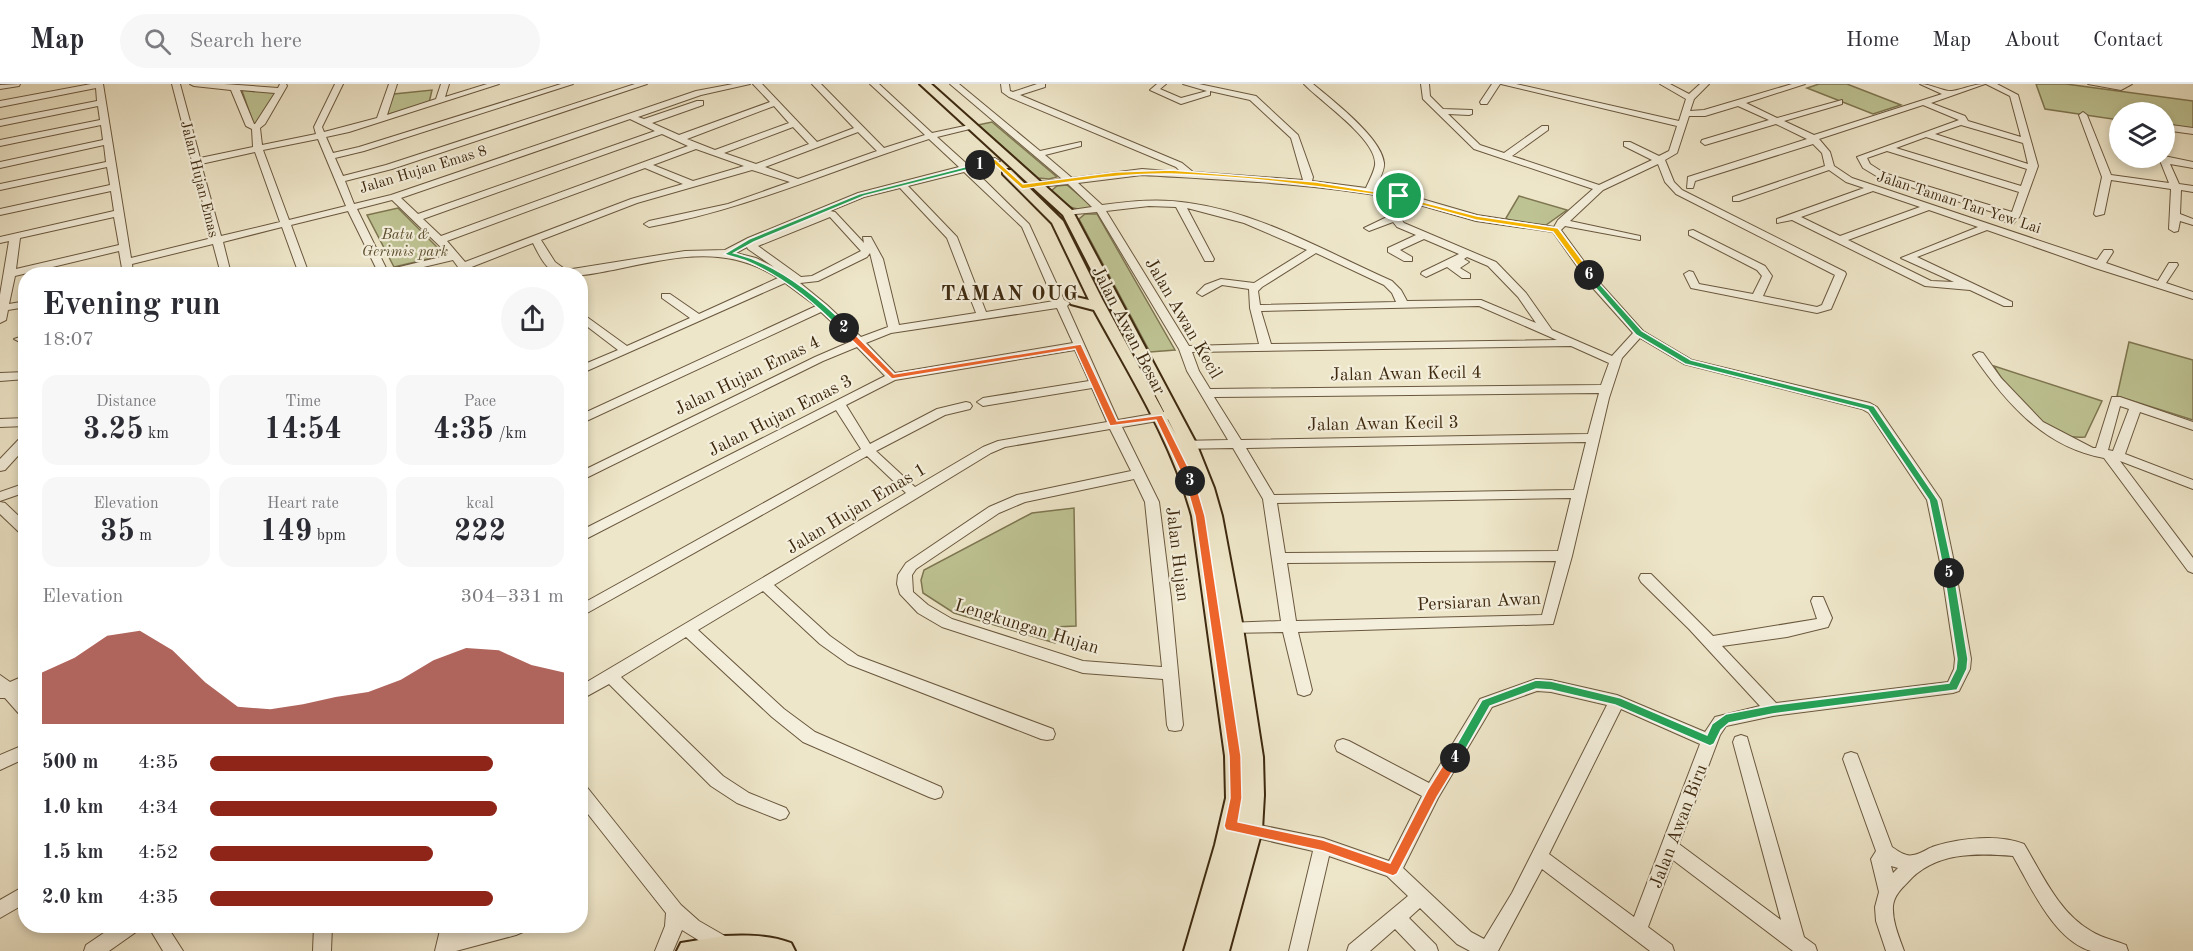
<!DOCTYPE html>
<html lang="en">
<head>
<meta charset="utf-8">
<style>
	:root { --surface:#fff; --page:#f7f7f7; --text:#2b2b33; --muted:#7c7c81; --line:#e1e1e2; --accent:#8f2418 }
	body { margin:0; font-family:"Old Standard TT",serif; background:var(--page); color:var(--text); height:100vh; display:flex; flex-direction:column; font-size:22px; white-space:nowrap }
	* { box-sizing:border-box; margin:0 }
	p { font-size:20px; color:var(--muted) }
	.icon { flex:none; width:33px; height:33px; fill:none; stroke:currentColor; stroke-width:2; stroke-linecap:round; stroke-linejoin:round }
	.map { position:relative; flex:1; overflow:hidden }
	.details { position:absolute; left:18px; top:183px; width:570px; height:666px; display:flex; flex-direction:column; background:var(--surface); border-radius:24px; box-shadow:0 3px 9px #0003 }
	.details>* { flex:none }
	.buttons { position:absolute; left:2109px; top:18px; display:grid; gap:12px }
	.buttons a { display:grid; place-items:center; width:66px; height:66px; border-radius:50%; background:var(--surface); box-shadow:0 3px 9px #0003; font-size:30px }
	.pin { position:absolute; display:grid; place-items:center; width:51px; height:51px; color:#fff; margin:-26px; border:3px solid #fff; border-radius:50%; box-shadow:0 2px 6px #0007 }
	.km { position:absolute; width:30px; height:30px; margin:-15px; border-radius:50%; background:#222; color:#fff; font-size:16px; line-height:30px; text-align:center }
	.round { display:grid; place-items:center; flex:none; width:63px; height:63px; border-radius:32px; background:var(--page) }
	.headline { display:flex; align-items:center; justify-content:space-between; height:102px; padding:0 24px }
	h1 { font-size:33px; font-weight:700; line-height:45px }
	.metrics { display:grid; grid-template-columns:repeat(3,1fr); gap:9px; height:102px; padding:6px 24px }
	.metrics div { display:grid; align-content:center; border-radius:15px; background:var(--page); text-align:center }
	.metrics b { font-size:30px; font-weight:700 }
	.metrics small { font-size:16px; font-weight:400 }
	.metrics p { font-size:16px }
	.chart { height:168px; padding:12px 24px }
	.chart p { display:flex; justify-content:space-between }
	.chart svg { width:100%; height:108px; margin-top:6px; fill:var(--accent); opacity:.7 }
	ul { padding:0 24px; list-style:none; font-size:20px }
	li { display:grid; grid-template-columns:96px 72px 1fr; align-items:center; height:45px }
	li i { height:15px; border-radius:8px; background:var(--accent) }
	header { display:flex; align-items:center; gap:36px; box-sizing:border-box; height:84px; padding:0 30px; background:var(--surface); border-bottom:2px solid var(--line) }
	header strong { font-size:28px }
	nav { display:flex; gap:33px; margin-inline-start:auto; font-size:21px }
	.search { width:420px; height:54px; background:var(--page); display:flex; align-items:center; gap:15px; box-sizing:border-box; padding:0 21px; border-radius:33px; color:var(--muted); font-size:22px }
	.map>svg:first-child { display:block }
	.green { fill:#bec393; stroke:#7e7651; stroke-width:1.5 }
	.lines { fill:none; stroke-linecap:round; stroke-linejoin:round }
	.minor-casing { stroke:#6a583e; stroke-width:2 }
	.major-casing { stroke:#3e290f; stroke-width:4 }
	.minor { fill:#f4efdc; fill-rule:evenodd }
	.major { fill:#eee6c9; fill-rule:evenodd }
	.split-1 { fill:#f5b400; stroke:#fff; stroke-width:1.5 }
	.split-2 { fill:#22a559; stroke:#fff; stroke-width:1.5 }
	.split-3 { fill:#f0652b; stroke:#fff; stroke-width:1.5 }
	.split-4 { fill:#f0652b; stroke:#fff; stroke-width:1.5 }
	.split-5 { fill:#22a559; stroke:#fff; stroke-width:1.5 }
	.split-6 { fill:#22a559; stroke:#fff; stroke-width:1.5 }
	.split-7 { fill:#f5b400; stroke:#fff; stroke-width:1.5 }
	.labels { text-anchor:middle; stroke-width:4.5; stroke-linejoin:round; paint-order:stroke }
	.far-street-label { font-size:15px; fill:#3e290f; stroke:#f4efdc }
	.far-park-label { font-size:15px; font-style:italic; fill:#5e5030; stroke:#f4efdc }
	.street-label { font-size:18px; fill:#3e290f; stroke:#f4efdc }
	.far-district-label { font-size:20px; font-weight:bold; letter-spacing:1.5px; fill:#3e290f; stroke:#f4efdc }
</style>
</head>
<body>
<header>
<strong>Map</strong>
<div class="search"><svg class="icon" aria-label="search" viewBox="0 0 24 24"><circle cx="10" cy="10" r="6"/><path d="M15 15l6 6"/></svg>Search here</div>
<nav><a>Home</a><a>Map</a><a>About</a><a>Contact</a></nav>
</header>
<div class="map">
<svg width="2193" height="867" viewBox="0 0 2193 867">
	<rect width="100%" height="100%" fill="#eee6c9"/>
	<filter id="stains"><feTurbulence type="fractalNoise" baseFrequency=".00333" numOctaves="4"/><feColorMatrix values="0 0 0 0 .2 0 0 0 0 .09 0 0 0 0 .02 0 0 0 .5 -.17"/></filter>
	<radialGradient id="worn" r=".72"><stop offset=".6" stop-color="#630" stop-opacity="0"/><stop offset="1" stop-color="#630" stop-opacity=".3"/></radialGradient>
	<g class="green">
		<path d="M1819 0H1847L1901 21 1873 30 1807 4Z"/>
		<path d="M2036 0H2066L2193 17V46L2165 42 2164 28H2120L2119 36 2045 25Z"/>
		<path d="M241 4 276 8 256 47Z"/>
		<path d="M432 6 429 19 386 31 394 10Z"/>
		<path d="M992 38 1057 93 1049 95 1038 94 978 41Z"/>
		<path d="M1067 101 1093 123C1072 130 1066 120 1051 107L1057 102Z"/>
		<path d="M1519 112 1567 126 1546 141 1511 138 1506 134Z"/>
		<path d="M398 124 443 169 441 172 394 183 367 131Z"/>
		<path d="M1085 130H1097L1175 266 1150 268 1079 135Z"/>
		<path d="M2129 258 2193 276V336L2117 312Z"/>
		<path d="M1994 282 2102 317 2085 353C2074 354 2060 351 2049 345 2035 337 2002 297 1994 282Z"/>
		<path d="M1074 424 1076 542 1055 543V559L954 529 923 509 921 496 924 486 1032 429Z"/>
	</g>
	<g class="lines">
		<defs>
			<g id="minor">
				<path d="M20 0 19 2 0 5V1Z"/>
				<path d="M91 0H103L131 174 212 154 172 0H180L200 74 253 63 252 45 246 42 231 6 194 2 190 0H224L278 4 280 0H286L287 2 265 40 260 44 262 61 316 50 314 43 335 0H343L322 43 324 48 377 34 389 0H397L387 31 436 15 441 0H449L445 13 487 0H499L349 48 326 53 333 69 359 63 561 0H573L364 67 335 74 343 92 386 81 635 0H647L392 85 345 97 354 120 391 111 696 7 733 0H750L701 11 638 33 644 35 697 17H703V21L652 39 679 51 770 18 753 0H762L817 58 854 44 812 0H821L884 64 925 51 870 0H879L932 49 974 40V44L937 53 968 81 995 74 1000 77 973 85 1029 140 1064 216 1070 219 1067 222 1118 336 1170 327 1176 331 1170 335 1122 343 1159 418 1171 514 1183 641 1181 646 1175 647 1169 646 1167 641 1163 595 1083 589 942 543 918 529 900 510 897 500 898 491 906 479 989 423 1017 411 1131 387 1110 345 1005 363 991 369 774 501 830 552 858 572 1053 645 1055 650 1053 655 1047 656 1041 655 848 580 820 560 763 507 698 546 784 625 815 648 941 703 943 708 941 713 935 715 929 713 803 658 772 633 686 553 621 593 723 692 749 709 786 724 789 729 786 734 780 736 737 719 711 702 609 600 580 616V602L906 409 867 372 580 533V521L861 365 836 326 580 458V447L885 292 857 263 823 277 580 397V388L815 273 852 257 821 228 580 340V331L816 222 785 199 580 290V282L618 266 580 237V228L627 262 690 234 662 214V210H670L699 230 778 194C724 159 672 174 613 186 596 189 576 194 559 190 546 187 538 169 533 159L469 184 472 188 470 190H463L453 176 394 190H379L348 127 291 141 309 190H299L282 143 223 158 231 190H221L213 160 132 180 133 190H123L119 167 15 192 9 220 26 217V223L8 226 6 236 0 239V211L9 157 0 159V153L114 127 111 107 0 131V125L110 101 107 83 0 106V100L106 78 104 61 0 84V78L103 56 101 41 0 62V56L100 36 98 22 0 42V36L97 17 96 4 0 23V17ZM240 6 275 9 255 40H254ZM774 22 789 39 715 66 687 55ZM630 35 655 47 418 130 401 114ZM793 43 809 60 756 80 724 69ZM858 48 877 67 798 95 765 83ZM662 50 688 62 441 152 423 135ZM318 55 346 122 289 136 263 66ZM929 55 959 83 858 109 748 154 725 166 685 167 566 186 555 178 541 156 637 119 752 86 790 98 728 120 649 137 644 140 649 143C748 125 834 85 929 55ZM696 65 744 82 693 97 653 81ZM255 68 280 138 221 152 201 80ZM645 84 683 100 631 115 465 178 447 157ZM964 88 1022 143 1054 217 986 228 957 153 908 102ZM900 104 947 154 976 229 899 241 883 175 872 155 871 153H863L864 159 835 128 830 127 864 113ZM392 116 449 171 387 186 357 125ZM114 133 119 161 16 185 20 154ZM830 133 861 167 812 192 801 193 758 162ZM747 163 748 165 774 183 756 174 736 169ZM870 169 888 243 861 253 827 221 800 199 818 197 867 173ZM1057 224 1073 259 895 289 866 259 891 249ZM1075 266 1089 297 983 314 977 318 983 322 1092 304 1107 338 998 357 983 363 915 403 876 367 945 331 970 325 972 322 970 319 966 318 937 325 870 360 846 321 895 296ZM1134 395 1145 418 1162 583 1083 577 952 535 928 521 913 508 912 491 916 485 999 429 1025 418Z"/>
				<path d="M950 0H959L1040 67 1081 58V62L1045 71 1072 94 1142 85 1181 88 1176 83 1009 13 1002 8 1001 0H1009L1010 7 1013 8 1037 0H1045V3L1020 11 1182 79 1193 88 1303 96 1291 54 1250 16 1210 7V11L1181 20 1150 6 1157 0H1166L1160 5 1181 14 1207 7 1183 0H1199L1256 12 1298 51 1313 93 1312 97 1366 104C1369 97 1374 88 1375 81 1378 56 1320 17 1304 0H1313C1332 16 1382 54 1384 79 1385 86 1378 98 1375 105L1415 113 1477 131 1554 143 1558 136 1593 105 1474 65 1423 15 1421 0H1429L1430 12 1443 25 1472 26V30L1469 31 1448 30 1480 61 1504 69 1542 42H1548V46L1512 72 1599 101 1652 76 1624 62V58H1630L1659 72 1669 67 1677 42 1501 0H1516L1679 37 1686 15 1660 0H1670L1689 10 1700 0H1709L1694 15 1690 27 1704 26 1792 0H1805L1746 19 1777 34 1842 16V20L1784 37 1814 51 1942 10 1920 0C1931 0 1944 8 1952 7 1964 5 1973 0 1985 0L1931 19 1965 32 1968 37 2021 53 2010 12 1986 0H1997L2018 11 2038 82 2020 132 2013 140 2005 138 2009 133 1878 93 1863 84 1857 73 1959 36 1923 21 1819 55 1830 68 1834 82 1852 94 2097 176 2104 166H2112L2113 168 2106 179 2158 197 2169 179H2177L2178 181 2166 199 2193 208V215L2095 184 1987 146 1917 173 2012 218V222H2004L1970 206 1925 202 1792 136 1777 139V135L1864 104 1846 98 1829 86 1739 117H1733V113L1825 82 1822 69 1813 60 1695 97 1693 104H1687L1688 93 1807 55 1776 40 1705 61 1701 58 1702 56 1769 36 1738 22 1705 32H1689L1677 69 1665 76 1674 98 1682 106 1845 188 1846 190 1831 225 1817 229 1691 204 1684 190 1689 187 1693 188 1699 200 1753 210 1762 192 1757 186 1689 151V147L1693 146 1765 182 1772 192 1763 212 1817 223 1822 221 1835 191 1676 110 1665 98 1658 80 1603 106 1570 137 1640 152V156L1565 142 1561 146 1599 198 1643 247 1692 276 1870 319 1877 323 1941 416 1955 483 1971 575 1970 585 1959 607 1953 609 1773 632 1726 642 1720 651 1679 760 1781 836 1733 658 1735 653 1741 651 1747 653 1804 853 1815 861 1817 867H1793L1673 776 1648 843 1672 861 1674 867H1650L1542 785 1498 867H1470L1457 860 1420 824 1409 834 1436 861 1438 867H1416L1395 845 1370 867H1347L1349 861 1408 812 1387 792 1329 772 1307 867H1289L1313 767 1239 750 1236 745 1239 740 1245 738 1323 754 1389 777 1422 712 1337 667 1335 662 1337 657 1343 655 1349 657 1429 699 1480 615 1536 595 1551 596 1617 611 1705 648 1715 633 1760 622 1689 545 1641 498 1639 494 1641 490H1651L1713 552 1817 535 1811 517 1813 513H1823L1832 534 1828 543 1787 553 1722 562 1776 619 1948 598 1954 585 1955 575 1941 483 1927 416 1869 329 1862 325 1684 280 1640 254 1622 274 1609 314 1572 472 1553 540 1298 548 1312 606 1310 610 1304 612 1298 610 1283 548 1226 549 1221 548 1219 544 1221 540 1226 539 1281 537 1263 415 1233 364 1178 365 1172 361 1178 357 1228 356 1187 287 1179 265 1097 128 1065 131V127L1092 123 1068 100 1019 105 1017 103 1022 100 1062 95ZM1961 41 2023 59 2028 80 1935 50ZM1926 53 2027 85 2021 102 1896 64ZM1887 67 2019 108 2012 128 1884 89 1870 80 1867 74ZM1142 91C1226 96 1310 99 1393 114L1387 129 1389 132 1364 144 1369 147 1393 138 1397 143 1416 151 1388 164V168L1404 177H1412V173L1400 166 1424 155 1459 170 1422 188 1421 190 1426 193 1447 183 1462 194H1470V190L1460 184 1469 178 1464 175 1467 173 1488 182 1518 213 1536 239 1481 216 1407 217 1401 206 1392 197C1326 168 1261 129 1189 119 1160 114 1131 117 1102 121L1078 99ZM1873 107 1920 123 1840 152 1801 133ZM1402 116 1476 137 1553 148 1591 202 1633 249 1612 272 1552 246 1526 209 1496 178 1404 139 1397 129ZM1149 122 1176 123 1205 177H1213L1214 175 1187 124 1244 139 1307 166 1254 199 1221 195 1205 201 1197 209 1202 212 1222 201 1249 205 1250 224 1259 260 1189 262 1106 127ZM1929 126 1978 143 1901 174 1954 198 1931 197 1848 156ZM1316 169 1384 201 1392 209 1396 218 1260 221 1258 207 1262 203ZM1479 222 1557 256 1271 260 1261 227ZM1571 262 1609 279 1601 301 1210 305 1199 287 1192 268ZM1599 309 1588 350 1241 356 1214 313ZM1586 358 1574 406 1274 411 1246 364ZM1571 414 1558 467 1285 469 1277 419ZM1556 477 1542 531 1296 537 1287 479ZM1537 607 1551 608 1607 621 1512 809 1484 855 1471 848 1403 784 1438 714 1492 623ZM1621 625 1700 660 1634 833 1549 770Z"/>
				<path d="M1492 0H1500L1487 20H1481L1480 18Z"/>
				<path d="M2088 0H2132L2121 6Z"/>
				<path d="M2083 28 2087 31 2111 91 2169 99 2159 74H2164V72L2193 78V84L2170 80 2179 100 2193 102V108L2181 106 2180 130 2193 135V141L2180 137 2178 147 2174 148 2169 145 2171 105 2111 96 2104 130 2096 132 2094 130 2102 93 2079 31Z"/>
				<path d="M2164 40 2193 44V50L2164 46Z"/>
				<path d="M26 251V257L20 258 14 255Z"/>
				<path d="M1979 268 1983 269 2001 294 2043 338 2093 364H2096L2112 313H2120L2193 338V346L2140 328 2125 370 2193 396V405L2120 377 2193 474V489L2188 487 2104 374C2044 363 2006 319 1973 271ZM2120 322 2129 325 2113 367 2108 366Z"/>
				<path d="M26 288V295L0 297V289Z"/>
				<path d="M26 334V342L0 343V335Z"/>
				<path d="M26 351V363L5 386 0 387V375L22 352Z"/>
				<path d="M26 399V408L0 417V408Z"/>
				<path d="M0 418 5 419 26 439V451L21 450 0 430Z"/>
				<path d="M0 591 10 598 26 591V604L19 608 26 616V633L20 631 5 614H0Z"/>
				<path d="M26 660V674L0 686V671Z"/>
				<path d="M1851 668 1857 670 1859 675 1892 763C1898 767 1906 773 1913 771 1921 770 1928 764 1935 762 1961 754 1999 750 2024 760 2042 790 2059 829 2091 847 2102 854 2114 856 2126 861L2128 867C2117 867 2102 867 2091 867 2054 856 2031 803 2013 772 1975 769 1935 768 1908 798 1901 805 1894 812 1893 822 1892 837 1899 853 1904 867H1886L1876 837 1875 823 1879 808 1871 775 1876 767 1843 675 1845 670ZM1891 782 1898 784 1893 789Z"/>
				<path d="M580 700 586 702 681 821 699 837 732 856 734 862 732 867H716L682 846 673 867H655L665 842 666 829 580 720Z"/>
				<path d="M26 801V819L0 834V816Z"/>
				<path d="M114 842H138L136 848 109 867H84L86 861Z"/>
				<path d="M148 842H167L183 867H163Z"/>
				<path d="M314 842H332L331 867H313Z"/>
				<path d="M441 842H459L458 849 486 842H525L523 848 516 851 456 867H435Z"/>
			</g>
			<g id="major">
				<path d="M920 0H931L1072 126 1196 359 1214 404 1222 432 1243 544 1263 673 1264 711 1262 746 1229 867H1184L1215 761 1226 714 1225 672 1192 432C1172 358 1130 292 1094 226L1071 220 1069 217 1076 213 1089 216 1052 139 1003 90V86H1011L1063 137 1102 215 1176 351 1063 131Z"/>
				<path d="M724 852C747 851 770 851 791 859L795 867H677L681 859Z"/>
			</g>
		</defs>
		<use href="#minor" class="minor-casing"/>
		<use href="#major" class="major-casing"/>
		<use href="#minor" class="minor"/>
		<use href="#major" class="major"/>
	</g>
	<path class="split-1" d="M995 75 1023 100 1116 88 1171 86 1316 98 1402 112 1399 114C1324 103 1247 92 1171 90 1121 89 1071 98 1022 105L993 79 980 83 977 81Z"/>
	<path class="split-2" d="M980 79 982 82 864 112 754 158 734 169C778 180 816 211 847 242V246H841C814 218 782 192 746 177 739 174 731 173 724 170L749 155 859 110Z"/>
	<path class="split-3" d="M841 242H847L894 290 1081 260 1117 337 1162 331 1195 397 1190 400 1185 397 1156 336 1110 342 1075 265 892 295 841 246Z"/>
	<path class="split-4" d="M1190 394 1195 397 1205 432 1241 672 1242 714 1238 738 1323 756 1390 779 1428 705 1450 670H1459V677L1437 713 1397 790 1393 792 1323 767 1226 746 1224 742 1230 714 1229 672 1195 432 1185 397Z"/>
	<path class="split-5" d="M1949 486 1954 489 1968 575 1967 585 1957 606 1773 630 1729 639 1721 646 1714 660 1710 662 1615 621 1551 606 1536 605 1490 622 1459 677 1455 678 1449 674 1482 616 1536 596 1551 597 1621 614 1707 651 1712 640 1726 630 1773 621 1949 599 1956 585 1957 575 1944 489Z"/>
	<path class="split-6" d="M1586 190H1591L1642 247 1691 276 1874 322 1938 416 1954 489 1953 492 1949 493 1944 489 1929 416 1868 326 1685 280 1636 251 1586 193Z"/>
	<path class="split-7" d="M1396 111 1477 132 1558 144 1593 191 1586 193 1553 148 1476 136 1396 114Z"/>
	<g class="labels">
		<g class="far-street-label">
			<text transform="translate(423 85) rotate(-17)" y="5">Jalan Hujan Emas 8</text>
			<text transform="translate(200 95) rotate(76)" y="5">Jalan Hujan Emas</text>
			<text transform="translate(1959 118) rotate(18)" y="5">Jalan Taman Tan Yew Lai</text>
		</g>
		<g class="far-park-label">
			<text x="405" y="155">Batu &amp;<tspan x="405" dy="17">Gerimis park</tspan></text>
		</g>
		<g class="street-label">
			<text transform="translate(1184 234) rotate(60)" y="6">Jalan Awan Kecil</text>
			<text transform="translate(1129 246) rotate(63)" y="6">Jalan Awan Besar</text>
			<text transform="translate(1406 289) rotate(-1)" y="6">Jalan Awan Kecil 4</text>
			<text transform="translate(747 291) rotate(-26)" y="6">Jalan Hujan Emas 4</text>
			<text transform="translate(780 331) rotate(-27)" y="6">Jalan Hujan Emas 3</text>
			<text transform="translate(1383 339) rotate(-1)" y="6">Jalan Awan Kecil 3</text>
			<text transform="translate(856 424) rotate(-31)" y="6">Jalan Hujan Emas 1</text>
			<text transform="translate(1178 470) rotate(83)" y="6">Jalan Hujan</text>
			<text transform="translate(1479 517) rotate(-3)" y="6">Persiaran Awan</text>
			<text transform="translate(1027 542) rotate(17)" y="6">Lengkungan Hujan</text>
			<text transform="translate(1678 742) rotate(-69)" y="6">Jalan Awan Biru</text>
		</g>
		<g class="far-district-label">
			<text x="1010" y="216">TAMAN OUG</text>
		</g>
	</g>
	<rect width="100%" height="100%" filter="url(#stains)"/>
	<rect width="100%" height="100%" fill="url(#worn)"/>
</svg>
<div class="buttons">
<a><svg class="icon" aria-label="layers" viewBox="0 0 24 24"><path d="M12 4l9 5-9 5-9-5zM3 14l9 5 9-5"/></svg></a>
</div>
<div class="pin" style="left:1399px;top:112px;background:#1e9e55"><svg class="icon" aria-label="arrive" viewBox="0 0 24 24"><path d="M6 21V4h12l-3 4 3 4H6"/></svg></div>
<b class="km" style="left:980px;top:81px">1</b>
<b class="km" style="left:844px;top:244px">2</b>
<b class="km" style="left:1190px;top:397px">3</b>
<b class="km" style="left:1455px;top:674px">4</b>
<b class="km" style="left:1949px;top:489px">5</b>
<b class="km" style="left:1589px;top:191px">6</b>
<section class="details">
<div class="headline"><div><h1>Evening run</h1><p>18:07</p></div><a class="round"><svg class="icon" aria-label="share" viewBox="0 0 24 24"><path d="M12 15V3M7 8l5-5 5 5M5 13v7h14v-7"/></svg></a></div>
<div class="metrics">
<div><p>Distance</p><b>3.25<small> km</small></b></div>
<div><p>Time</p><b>14:54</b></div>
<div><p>Pace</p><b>4:35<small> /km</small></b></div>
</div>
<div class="metrics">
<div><p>Elevation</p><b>35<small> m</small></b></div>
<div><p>Heart rate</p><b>149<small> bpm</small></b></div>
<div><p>kcal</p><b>222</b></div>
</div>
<div class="chart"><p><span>Elevation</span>304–331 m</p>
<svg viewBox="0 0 160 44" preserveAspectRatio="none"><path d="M0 44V23L10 17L20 8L30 6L40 14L50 27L60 37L70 38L80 36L90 33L100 31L110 26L120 18L130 13L140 14L150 20L160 23V44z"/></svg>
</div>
<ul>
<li><b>500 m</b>4:35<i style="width:80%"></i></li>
<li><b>1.0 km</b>4:34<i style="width:81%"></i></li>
<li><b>1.5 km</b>4:52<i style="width:63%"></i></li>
<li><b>2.0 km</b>4:35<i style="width:80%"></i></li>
</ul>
</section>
</div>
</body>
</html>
